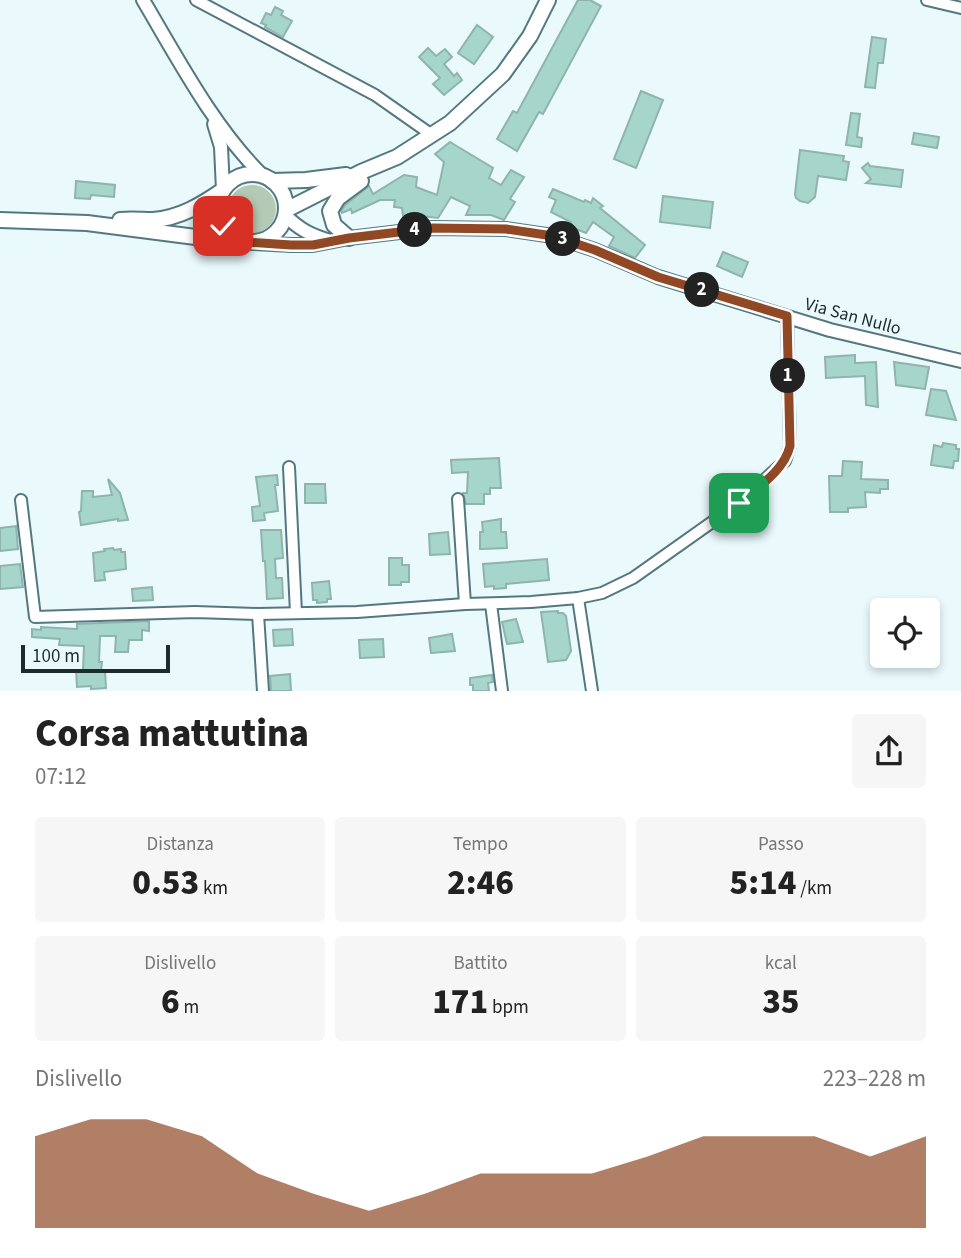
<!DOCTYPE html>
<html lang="it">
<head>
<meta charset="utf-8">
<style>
	:root { --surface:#fff; --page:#f6f6f6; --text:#222; --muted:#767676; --accent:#904924 }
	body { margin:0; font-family:"Source Sans 3",sans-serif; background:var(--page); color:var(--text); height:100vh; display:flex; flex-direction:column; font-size:26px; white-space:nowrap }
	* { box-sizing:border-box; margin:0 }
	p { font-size:23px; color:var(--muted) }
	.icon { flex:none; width:38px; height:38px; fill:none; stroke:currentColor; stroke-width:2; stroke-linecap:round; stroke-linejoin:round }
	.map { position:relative; height:691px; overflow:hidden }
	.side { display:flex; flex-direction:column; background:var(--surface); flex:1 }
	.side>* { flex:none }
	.tools { position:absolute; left:870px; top:598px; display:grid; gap:14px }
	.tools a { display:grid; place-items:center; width:70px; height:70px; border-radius:7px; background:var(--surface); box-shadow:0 4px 10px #0003; font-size:35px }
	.scale { position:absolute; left:21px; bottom:18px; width:149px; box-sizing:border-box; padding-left:7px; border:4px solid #1d2c2f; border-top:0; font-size:19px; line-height:24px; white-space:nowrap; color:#1d2c2f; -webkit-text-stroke:5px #e9f9fc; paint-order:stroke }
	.pin { position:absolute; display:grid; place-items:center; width:60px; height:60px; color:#fff; margin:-30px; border-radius:14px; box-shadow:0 4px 10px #0006 }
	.km { position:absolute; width:35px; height:35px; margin:-18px; border-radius:50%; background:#222; color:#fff; font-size:19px; line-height:35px; text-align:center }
	.round { display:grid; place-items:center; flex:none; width:74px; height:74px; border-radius:7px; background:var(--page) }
	.summary { display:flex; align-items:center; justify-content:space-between; height:119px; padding:0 35px }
	h1 { font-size:38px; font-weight:800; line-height:52px }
	.stats { display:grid; grid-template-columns:repeat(3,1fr); gap:10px; height:119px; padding:7px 35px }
	.stats div { display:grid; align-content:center; border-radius:7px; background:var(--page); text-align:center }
	.stats b { font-size:35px; font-weight:800 }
	.stats small { font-size:19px; font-weight:400 }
	.stats p { font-size:19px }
	.chart { height:196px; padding:14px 35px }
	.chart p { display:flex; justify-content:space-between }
	.chart svg { width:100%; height:126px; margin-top:7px; fill:var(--accent); opacity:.7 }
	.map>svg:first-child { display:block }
	.green { fill:#b4cab4 }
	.building { fill:#a6d6cb; stroke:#8eb4ac; stroke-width:2 }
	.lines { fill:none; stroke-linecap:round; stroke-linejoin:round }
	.minor-casing { stroke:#547880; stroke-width:14 }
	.tertiary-casing { stroke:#547880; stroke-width:16 }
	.secondary-casing { stroke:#547880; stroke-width:18 }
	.minor { stroke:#fff; stroke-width:10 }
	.tertiary { stroke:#fff; stroke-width:12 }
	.secondary { stroke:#fff; stroke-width:14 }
	.route-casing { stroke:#fff; stroke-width:14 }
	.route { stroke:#904924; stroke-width:9 }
	.labels { text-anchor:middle; stroke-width:5; stroke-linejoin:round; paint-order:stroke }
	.street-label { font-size:18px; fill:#1d2c2f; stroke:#e9f9fc }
</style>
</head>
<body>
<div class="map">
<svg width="961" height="691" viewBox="0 0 961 691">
	<rect width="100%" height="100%" fill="#e9f9fc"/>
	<circle class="green" cx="252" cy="209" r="24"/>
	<g class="building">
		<path d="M578 0H590L601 6 543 114 539 112 517 151 497 139 513 111 517 113Z"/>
		<path d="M275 7 283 11 281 15 292 21 283 37 265 27 266 25 261 23 266 13 271 15Z"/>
		<path d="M477 25 493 37 474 64 458 53Z"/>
		<path d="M872 37 886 39 883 63H878L875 88 865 87Z"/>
		<path d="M428 48 436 56 445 49 452 57 444 64 454 76 457 73 462 80 444 95 433 84 440 78 419 57Z"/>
		<path d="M641 91 663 100 636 168 614 159Z"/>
		<path d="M851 113 860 114 857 137 862 138 861 147 846 145Z"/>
		<path d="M914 133 939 137 937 148 912 144Z"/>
		<path d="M450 142 493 168 489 178 501 185 511 170 524 177 510 199 515 202 504 220 491 215H466L470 206 451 197 438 218 422 216 421 219 403 216 402 208 394 207 395 200H380L352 213 351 209 342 213 341 211 345 205 369 186 373 194 404 175 417 177 416 187 437 195 444 162 435 154Z"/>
		<path d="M800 150 844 156 843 161 849 162 846 180 818 176 815 197 808 203 800 201 796 198 795 194Z"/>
		<path d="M868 163 870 166 903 170 901 187 866 183 871 179 862 168Z"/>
		<path d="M76 181 115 185 114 197 91 195 90 199 75 198Z"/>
		<path d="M553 189 584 202 585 200 591 203 593 198 603 206 600 208 645 245 635 258 609 246 614 237 593 222 586 233 568 226 571 222 551 212 556 200 549 197Z"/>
		<path d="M663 196 713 202 710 228 660 222Z"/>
		<path d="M723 252 748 262 742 277 717 266Z"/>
		<path d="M855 355V363L876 362 878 407 866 405 865 376 826 378 825 357Z"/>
		<path d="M894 362 929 367 925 389 896 385Z"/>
		<path d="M931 389 946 391 956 420 926 415Z"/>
		<path d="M943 443 956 445V449H959L958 461H954L953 468 931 465 934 445 942 447Z"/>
		<path d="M499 458 501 488H490V494H484V504H466L463 493H467L468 472 452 473 451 460Z"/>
		<path d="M843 461 862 462 861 479 888 480V489H880V493L865 492 866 507 848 508V512H830L829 476H842Z"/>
		<path d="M277 475 278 485H275L278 511 264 513 265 520 253 521 252 507 260 506 256 477Z"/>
		<path d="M108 479 120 493 128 520 118 521V519L81 525 79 512 81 511 82 491H93V497L112 495Z"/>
		<path d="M305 484H325L326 503H305Z"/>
		<path d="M501 519V532H506L507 548 480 549V532H483L482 522Z"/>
		<path d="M16 526 18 549 0 551V528Z"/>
		<path d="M261 530H281L283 558 275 559 276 578H282L283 598 267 599 265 561H263Z"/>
		<path d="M448 532 450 554 430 555 429 534Z"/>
		<path d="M113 548 114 550 121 549V552H125L126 569 104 572 105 580 95 581 93 553 105 551 104 549Z"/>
		<path d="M389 558H402V565H409V582H401V585H389Z"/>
		<path d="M547 559 549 580 506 584V588L494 589V586L485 587 483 564Z"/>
		<path d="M20 564 23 587 0 589V566Z"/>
		<path d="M329 581 331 599H327V602L317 603V600H313L312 583Z"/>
		<path d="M152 587 153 600 133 601 132 589Z"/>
		<path d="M558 611V613H563L566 616 571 651 566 660 548 662 541 612Z"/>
		<path d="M516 619 523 642 507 644 502 622Z"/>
		<path d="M149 621V631L142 630V640H129L128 652H115L116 636H100L99 662H102L101 671H105L106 688 91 689V686L77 687 76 670H83L84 646 59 645 60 639 32 637V629L41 630V627L77 629V624Z"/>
		<path d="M292 629 293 645 274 646 273 630Z"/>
		<path d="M452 634 455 651 431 653 429 638Z"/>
		<path d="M383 639 384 657 360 658 359 640Z"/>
		<path d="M290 674 291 691H271L270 676Z"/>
		<path d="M492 675 493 682 488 683 489 691H473V685H470V678Z"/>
	</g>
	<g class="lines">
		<defs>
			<g id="minor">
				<path d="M196 0 375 95 432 135"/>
				<path d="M927 0 961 8"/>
				<path d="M289 467 296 613"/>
				<path d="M458 499 465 604"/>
				<path d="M21 500 35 617 195 612 258 614 357 612 465 604 531 602 578 598 602 593 633 578 739 503 785 461 790 446 787 316"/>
				<path d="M578 598 592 691"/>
				<path d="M491 604 502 691"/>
				<path d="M258 614 263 691"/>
			</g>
			<g id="tertiary">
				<path d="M143 0C178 59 214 128 263 176"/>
				<path d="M214 124 221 147 223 190"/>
				<path d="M286 216C300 230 311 235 330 241"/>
				<path d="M254 243 291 245H313L349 238 433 228 506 229 553 236 595 250 658 277 830 330 961 361"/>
			</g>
			<g id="secondary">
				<circle cx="252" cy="208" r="34"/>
				<path d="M272 181 306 180 346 175"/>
				<path d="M286 210 361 172 397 157 450 123 503 74 530 36 548 0"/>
				<path d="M0 220 87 223 211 239 246 242"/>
				<path d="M120 220C131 219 142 220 153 220 180 218 201 205 223 190"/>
				<path d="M349 238 334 225 330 211 338 198 361 181"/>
			</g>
		</defs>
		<use href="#minor" class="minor-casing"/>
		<use href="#tertiary" class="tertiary-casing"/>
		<use href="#secondary" class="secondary-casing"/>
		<use href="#minor" class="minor"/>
		<use href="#tertiary" class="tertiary"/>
		<use href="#secondary" class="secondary"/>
	</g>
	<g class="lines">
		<defs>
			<path id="route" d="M223 226 229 233 237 239 246 242 291 245H313L349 238 433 228 506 229 553 236 595 250 658 277 787 316 790 446C784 471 758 487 739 503"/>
		</defs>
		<use href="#route" class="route-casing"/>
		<use href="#route" class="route"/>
	</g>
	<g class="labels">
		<g class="street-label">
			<text transform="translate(853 316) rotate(15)" y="6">Via San Nullo</text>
		</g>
	</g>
</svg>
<div class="tools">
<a><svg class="icon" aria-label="locate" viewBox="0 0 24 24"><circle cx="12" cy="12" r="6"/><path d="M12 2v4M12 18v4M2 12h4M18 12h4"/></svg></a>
</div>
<div class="scale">100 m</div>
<div class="pin" style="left:739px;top:503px;background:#1e9e55"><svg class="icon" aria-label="arrive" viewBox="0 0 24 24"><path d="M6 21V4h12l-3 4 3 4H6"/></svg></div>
<div class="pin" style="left:223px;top:226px;background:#d93025"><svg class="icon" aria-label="check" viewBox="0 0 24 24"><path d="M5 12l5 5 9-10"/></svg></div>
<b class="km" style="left:788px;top:376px">1</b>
<b class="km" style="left:702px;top:290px">2</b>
<b class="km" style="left:563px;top:239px">3</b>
<b class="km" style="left:415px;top:230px">4</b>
</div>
<section class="side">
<div class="summary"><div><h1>Corsa mattutina</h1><p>07:12</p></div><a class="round"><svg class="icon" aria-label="share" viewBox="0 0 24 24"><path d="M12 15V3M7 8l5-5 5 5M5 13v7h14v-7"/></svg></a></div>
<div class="stats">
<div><p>Distanza</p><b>0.53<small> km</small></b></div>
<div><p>Tempo</p><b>2:46</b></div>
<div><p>Passo</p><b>5:14<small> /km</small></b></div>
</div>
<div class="stats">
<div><p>Dislivello</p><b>6<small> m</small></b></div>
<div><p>Battito</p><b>171<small> bpm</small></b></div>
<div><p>kcal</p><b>35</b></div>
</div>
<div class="chart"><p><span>Dislivello</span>223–228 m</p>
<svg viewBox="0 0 160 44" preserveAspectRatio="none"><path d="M0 44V12L10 6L20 6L30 12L40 25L50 32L60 38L70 32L80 25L90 25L100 25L110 19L120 12L130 12L140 12L150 19L160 12V44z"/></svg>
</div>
</section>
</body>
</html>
